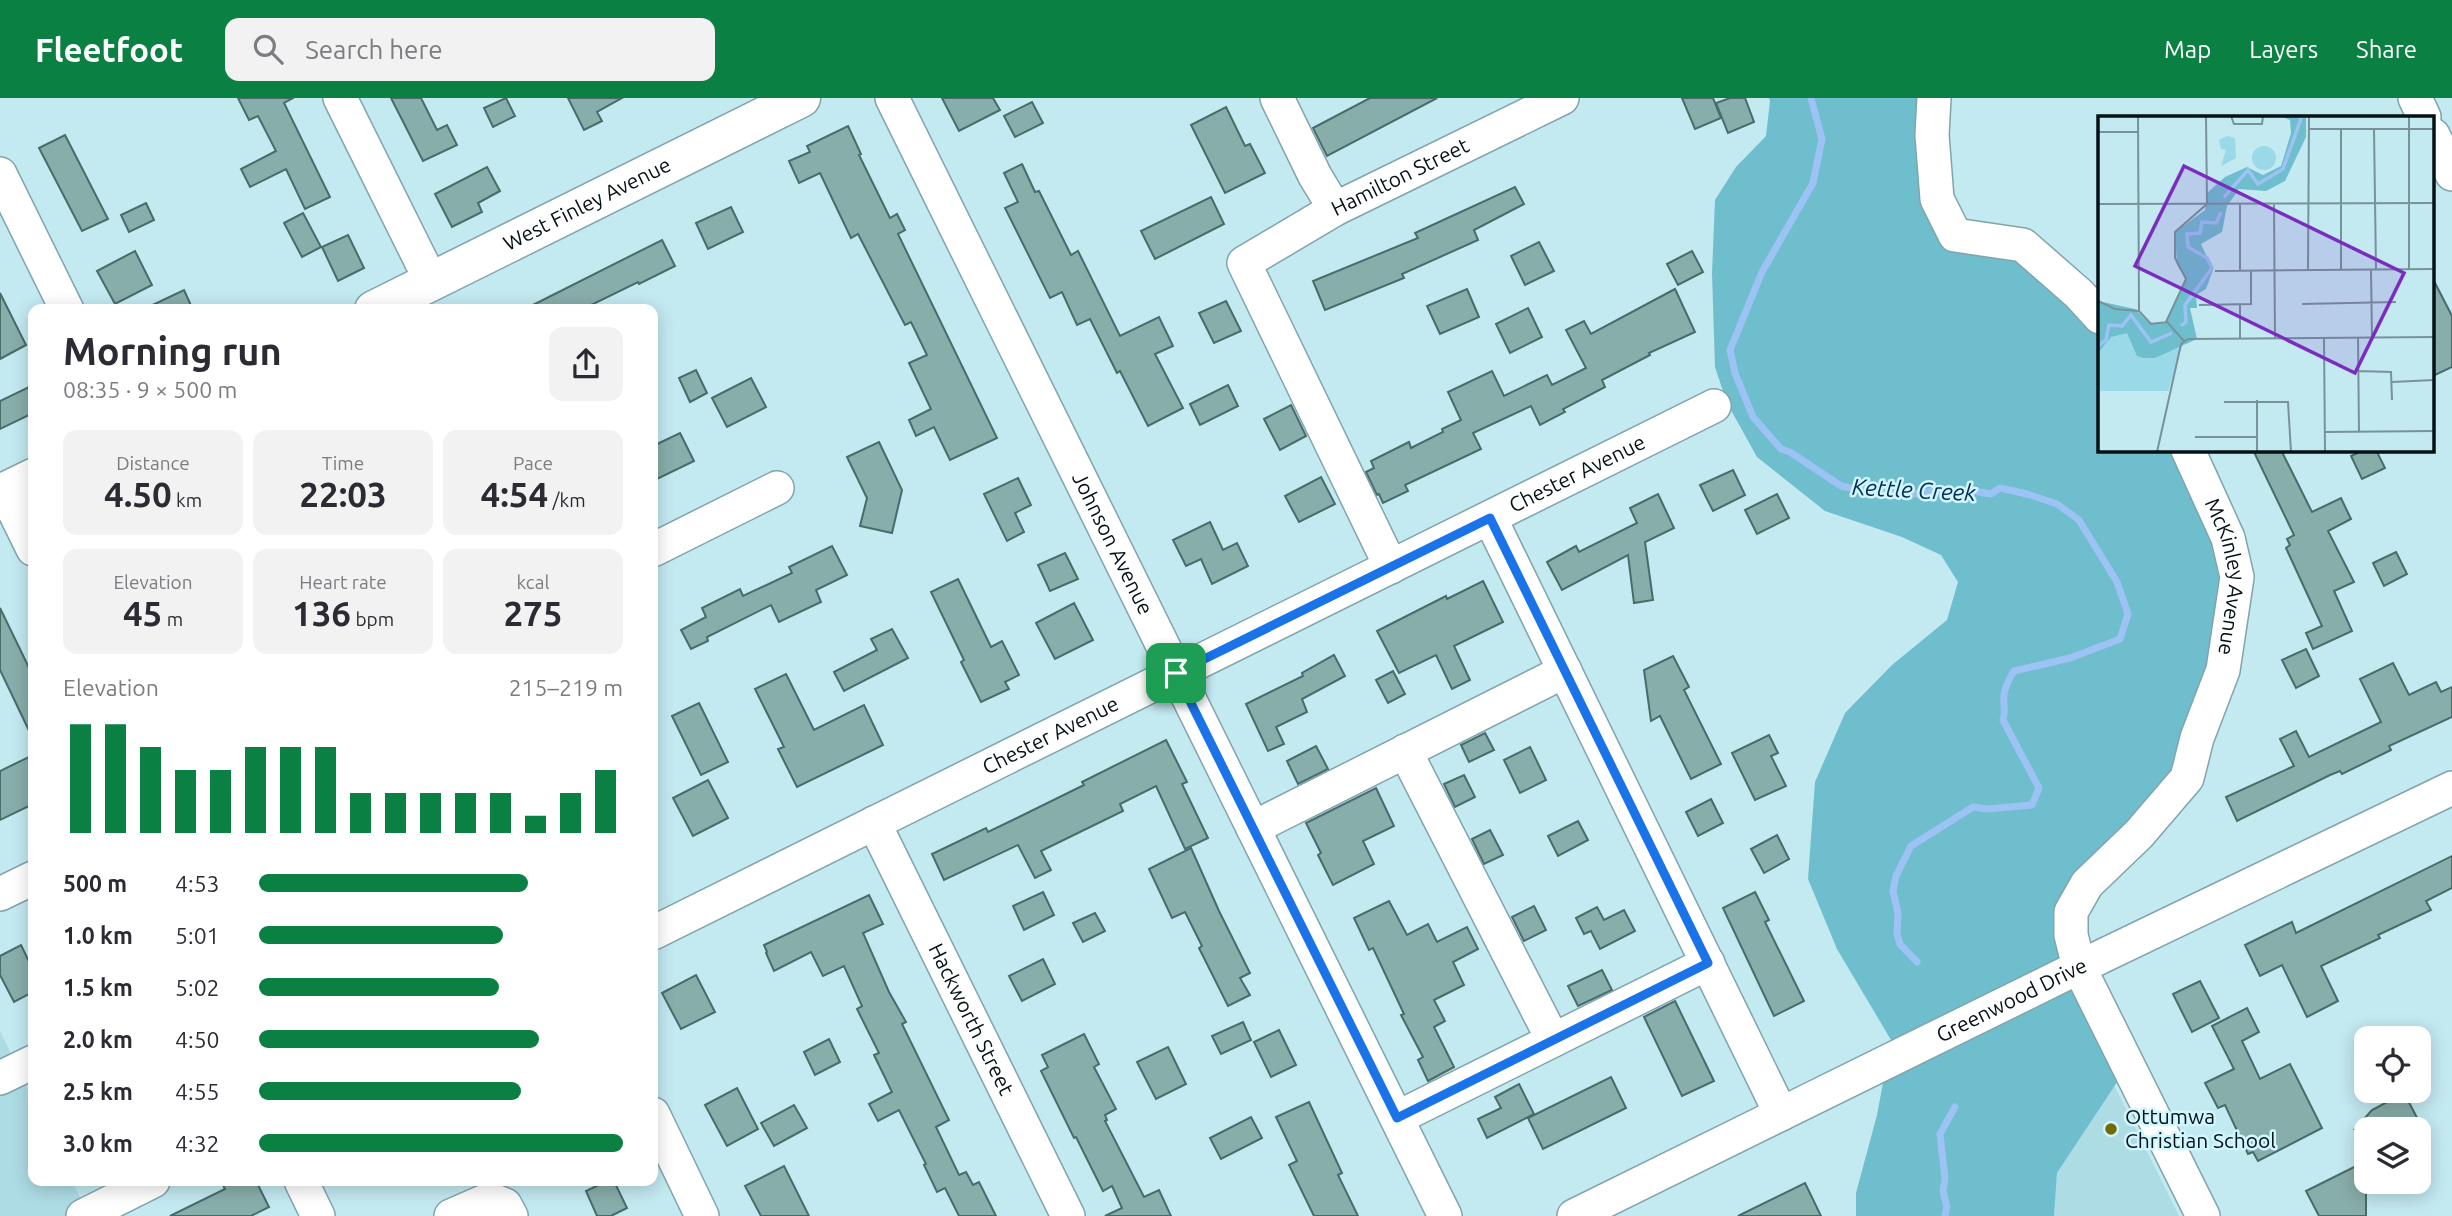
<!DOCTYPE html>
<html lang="en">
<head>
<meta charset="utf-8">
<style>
	:root { --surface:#fff; --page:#f2f2f3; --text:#2b2b33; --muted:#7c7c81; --accent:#0b8043 }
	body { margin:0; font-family:Ubuntu,sans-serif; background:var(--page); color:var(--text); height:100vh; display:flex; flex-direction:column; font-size:26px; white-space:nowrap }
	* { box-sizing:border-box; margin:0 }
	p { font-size:23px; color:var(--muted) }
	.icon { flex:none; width:38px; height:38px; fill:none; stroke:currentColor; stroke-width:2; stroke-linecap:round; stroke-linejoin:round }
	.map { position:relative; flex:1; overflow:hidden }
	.details { position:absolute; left:28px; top:206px; width:630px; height:882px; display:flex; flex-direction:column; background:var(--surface); border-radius:14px; box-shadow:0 4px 18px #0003 }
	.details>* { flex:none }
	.buttons { position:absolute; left:2354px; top:928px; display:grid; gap:14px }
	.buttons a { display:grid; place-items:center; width:77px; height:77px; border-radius:14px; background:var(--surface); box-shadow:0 4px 18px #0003; font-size:35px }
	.pin { position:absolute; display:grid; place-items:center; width:60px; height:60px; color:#fff; margin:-30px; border-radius:14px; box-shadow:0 4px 10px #0006 }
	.round { display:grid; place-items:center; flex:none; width:74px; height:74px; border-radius:14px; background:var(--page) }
	.overview { display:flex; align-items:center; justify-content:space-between; height:119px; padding:0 35px }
	h1 { font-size:38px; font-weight:600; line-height:52px }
	.figures { display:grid; grid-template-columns:repeat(3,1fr); gap:10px; height:119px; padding:7px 35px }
	.figures div { display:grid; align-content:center; border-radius:14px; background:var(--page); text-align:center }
	.figures b { font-size:35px; font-weight:600 }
	.figures small { font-size:19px; font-weight:400 }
	.figures p { font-size:19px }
	.chart { height:196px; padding:14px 35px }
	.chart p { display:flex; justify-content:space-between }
	.chart svg { width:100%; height:126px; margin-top:7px; stroke:var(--accent); stroke-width:6 }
	ul { padding:0 35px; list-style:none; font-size:23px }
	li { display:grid; grid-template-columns:112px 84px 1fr; align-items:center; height:52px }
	li i { height:18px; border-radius:9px; background:var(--accent) }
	header { display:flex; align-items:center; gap:42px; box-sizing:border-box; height:98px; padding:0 35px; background:var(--accent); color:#fff }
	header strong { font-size:33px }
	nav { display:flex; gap:38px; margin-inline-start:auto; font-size:24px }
	.search { width:490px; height:63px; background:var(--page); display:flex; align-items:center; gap:18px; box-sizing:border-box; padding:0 24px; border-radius:14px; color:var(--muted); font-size:26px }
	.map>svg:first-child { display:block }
	.built { fill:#addce5 }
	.forest { fill:#6fbece }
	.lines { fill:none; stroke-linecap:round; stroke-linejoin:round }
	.stream { stroke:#9dc3f4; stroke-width:7 }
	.building { fill:#88aeab; stroke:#486c6a; stroke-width:2 }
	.minor-casing { stroke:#80a4ac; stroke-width:36 }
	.major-casing { stroke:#80a4ac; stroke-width:41 }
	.minor { stroke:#fff; stroke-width:33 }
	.major { stroke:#fff; stroke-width:38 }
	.route-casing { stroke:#fff; stroke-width:14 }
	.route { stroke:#1a73e8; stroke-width:9 }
	.poi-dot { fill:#736a04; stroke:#d0f6ff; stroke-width:2.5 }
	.labels { text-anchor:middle; stroke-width:5; stroke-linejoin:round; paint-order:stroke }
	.street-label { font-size:21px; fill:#051215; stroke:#d0f6ff }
	.poi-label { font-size:21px; fill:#051215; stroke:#d0f6ff; text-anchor:start }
	.water-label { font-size:23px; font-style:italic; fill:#062b57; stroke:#d0f6ff }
	.inset-river { fill:none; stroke:#9dc3f4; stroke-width:3.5 }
	.inset-road { fill:none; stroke:#779399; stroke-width:2 }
	.view { fill:#7b2cbf; fill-opacity:0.15; stroke:#7b2cbf; stroke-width:3.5 }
	.inset-edge { fill:none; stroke:#051215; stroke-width:3.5 }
</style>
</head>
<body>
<header>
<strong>Fleetfoot</strong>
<div class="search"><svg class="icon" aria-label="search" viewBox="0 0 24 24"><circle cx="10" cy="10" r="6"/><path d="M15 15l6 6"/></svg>Search here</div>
<nav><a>Map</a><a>Layers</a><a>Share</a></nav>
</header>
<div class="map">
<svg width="2452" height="1118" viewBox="0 0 2452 1118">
	<rect width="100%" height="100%" fill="#c3e9f1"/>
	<g class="built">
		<path d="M0 933 33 1002V1083H72L88 1115 83 1118H0Z"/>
		<path d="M2114 987 2179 1118H2054L2057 1075Z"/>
	</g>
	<path class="forest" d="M1769 0H1934L1954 137 2023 147 2100 219V352H2188L2228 440 2197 640 2071 814 2127 969 2057 1075 2054 1118H1856V1095L1877 1017 1891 942 1837 851 1808 781 1815 684 1845 615 1892 567 1947 522 1958 484 1941 457 1902 439 1825 413 1757 359 1727 305 1715 269 1712 175 1715 102 1736 69 1766 38 1770 3Z"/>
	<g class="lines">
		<g class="stream">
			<path d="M1811 0 1822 41 1813 85 1762 174 1730 252 1735 275 1753 319 1781 351 1790 354 1841 388 1856 391 1917 396 1934 393 1957 395 1974 393 1991 396 2000 390 2027 396 2057 406 2079 422 2117 484 2128 516 2120 541 2070 560 2014 573C2009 581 2005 588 2004 597 2003 606 2006 613 2003 622L2039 690 2032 707 1987 711 1973 709 1911 748 1896 778 1893 793 1898 815 1897 836 1900 846 1917 864"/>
			<path d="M1945 1118 1947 1109 1943 1093 1945 1081 1940 1036 1955 1009"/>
		</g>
	</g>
	<g class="building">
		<path d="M238 0H293L284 5 330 99 305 111 286 71 250 89 241 71 276 53 258 18 249 22Z"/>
		<path d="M391 0H421L437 32 447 27 457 47 423 63Z"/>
		<path d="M506 0 515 18 493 29 484 10Z"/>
		<path d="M568 0H622L597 14 602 23 584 32Z"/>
		<path d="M942 0H993L1000 12 959 33Z"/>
		<path d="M1370 0H1437L1327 58 1313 30Z"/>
		<path d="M1682 0H1713L1721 20 1695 31Z"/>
		<path d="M1730 0H1745L1754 24 1728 35 1716 5Z"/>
		<path d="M1032 4 1043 25 1015 39 1004 18Z"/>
		<path d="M1226 9 1245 48 1250 46 1265 75 1225 95 1191 27Z"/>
		<path d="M848 28 861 56 859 57 890 120 897 116 905 132 898 136 997 340 950 362 934 329 916 338 909 322 931 311 909 265 927 257 911 224 905 227 858 136 851 140 820 75 799 85 789 63 810 54 807 48Z"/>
		<path d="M65 37 108 121 82 133 39 50Z"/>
		<path d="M1022 66 1035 94 1039 93 1071 157 1078 153 1120 238 1159 219 1173 248 1155 256 1183 310 1148 328 1120 273 1117 275 1090 221 1077 227 1062 194 1050 200 1005 110 1018 104 1004 75Z"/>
		<path d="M487 69 500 93 478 105 482 114 452 129 435 96Z"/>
		<path d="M1515 89 1524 106 1474 132 1478 142 1402 176 1404 180 1325 212 1313 183 1418 140 1415 135Z"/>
		<path d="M1211 99 1224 126 1155 161 1141 133Z"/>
		<path d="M146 105 154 122 129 134 121 117Z"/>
		<path d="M731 109 743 134 708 151 696 125Z"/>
		<path d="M303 115 321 149 302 159 284 125Z"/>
		<path d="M348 137 364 170 338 183 322 149Z"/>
		<path d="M662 142 675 168 639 186 638 184 581 212H523Z"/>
		<path d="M1539 144 1554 173 1525 187 1511 158Z"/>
		<path d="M135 153 152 187 115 206 97 173Z"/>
		<path d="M1692 153 1703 174 1678 187 1667 166Z"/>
		<path d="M2433 181 2452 218V269L2433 278Z"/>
		<path d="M1467 191 1479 219 1440 236 1427 208Z"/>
		<path d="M1675 191 1695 234 1649 255 1650 257 1602 282 1605 289 1563 311 1565 314 1540 327 1531 308 1473 335 1481 351 1405 387 1408 393 1383 405 1379 396 1377 397 1366 374 1374 370 1371 363 1409 344 1411 350 1443 334 1442 331 1461 322 1448 294 1492 273 1504 298 1547 277 1552 287 1586 270 1566 232 1584 223 1591 236Z"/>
		<path d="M184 192 193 212H142Z"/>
		<path d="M0 195 26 247 0 261Z"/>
		<path d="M1226 203 1241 233 1214 245 1199 215Z"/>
		<path d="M1528 210 1542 239 1510 255 1496 226Z"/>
		<path d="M696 272 707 295 690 304 679 280Z"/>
		<path d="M751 280 766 309 727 329 712 300Z"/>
		<path d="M33 287V315L0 331V303Z"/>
		<path d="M1228 287 1238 308 1200 327 1190 306Z"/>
		<path d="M1291 307 1306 338 1280 352 1264 321Z"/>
		<path d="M680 335 694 363 653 383V348Z"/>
		<path d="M879 344 902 392 892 435 860 428 867 400 847 359Z"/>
		<path d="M2253 352H2281L2312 414 2341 400 2351 421 2328 433 2354 484 2334 493 2352 533 2313 551 2306 535 2322 528 2286 450 2290 447 2287 441 2294 437Z"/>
		<path d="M2364 352H2376L2385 370 2362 381 2351 358Z"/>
		<path d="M1733 372 1745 397 1713 413 1700 387Z"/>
		<path d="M1321 379 1335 406 1299 424 1285 398Z"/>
		<path d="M1018 380 1031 407 1015 415 1024 434 1007 443 984 396Z"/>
		<path d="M1658 396 1674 430 1645 444 1653 502 1634 505 1628 457 1562 492 1547 464 1576 448 1579 454 1637 425 1630 410Z"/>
		<path d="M1777 396 1789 420 1757 436 1745 412Z"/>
		<path d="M1210 424 1223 452 1237 445 1248 468 1212 486 1201 461 1186 468 1173 442Z"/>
		<path d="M832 448 847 477 816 492 821 504 779 524 771 507 707 539 708 543 691 551 681 532 706 519 702 510 740 491 743 498 792 475 789 469Z"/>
		<path d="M2396 454 2407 476 2384 488 2373 465Z"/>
		<path d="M1065 455 1078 481 1050 493 1038 467Z"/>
		<path d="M958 481 991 549 1002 543 1019 577 1005 584 1009 591 981 604 961 564 964 562 931 494Z"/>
		<path d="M1483 483 1503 524 1454 548 1470 582 1452 591 1436 557 1399 575 1377 533 1446 498 1447 501Z"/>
		<path d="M1074 505 1093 542 1055 561 1036 525Z"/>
		<path d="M0 510 33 578V641L0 572Z"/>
		<path d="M892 531 908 560 844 593 834 574 877 552 871 541Z"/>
		<path d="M2306 551 2319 578 2296 590 2282 562Z"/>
		<path d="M1334 557 1345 578 1302 601 1307 614 1276 629 1284 646 1268 653 1246 606 1303 578 1302 575Z"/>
		<path d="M1673 558 1689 589 1684 592 1721 666 1691 681 1660 618 1651 623 1644 572Z"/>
		<path d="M2393 565 2409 597 2436 584 2441 594 2452 589V619L2389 648 2391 652 2342 676 2340 673 2330 677 2237 723 2226 699 2294 668 2280 641 2296 633 2309 659 2381 624 2360 581Z"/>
		<path d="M1393 573 1405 596 1388 605 1376 582Z"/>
		<path d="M786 576 814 632 864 607 883 647 797 689 778 651 784 649 755 591Z"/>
		<path d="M699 605 728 664 701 677 672 618Z"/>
		<path d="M1485 635 1494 652 1469 664 1461 647Z"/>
		<path d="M1769 637 1778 655 1771 658 1786 688 1755 702 1732 655Z"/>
		<path d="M1166 642 1187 684 1182 686 1208 740 1185 751 1156 688 1120 706 1123 713 1041 753 1051 772 1035 780 1018 747 944 782 932 756 986 730 988 734 1017 720 1084 687 1082 684Z"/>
		<path d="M1316 648 1328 671 1298 686 1287 663Z"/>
		<path d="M1530 649 1546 682 1520 695 1504 662Z"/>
		<path d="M33 657V706L0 722V673Z"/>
		<path d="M1464 677 1475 699 1455 709 1444 686Z"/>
		<path d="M708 682 728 720 693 738 673 700Z"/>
		<path d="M1376 690 1394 728 1363 743 1374 766 1333 787 1318 757 1321 755 1306 725Z"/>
		<path d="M1711 701 1723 725 1698 738 1686 714Z"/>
		<path d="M1578 723 1588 742 1558 758 1548 738Z"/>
		<path d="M1490 732 1503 757 1484 766 1472 741Z"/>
		<path d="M1777 737 1789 761 1764 775 1751 751Z"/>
		<path d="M1191 750 1219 813 1250 875 1240 880 1250 897 1228 908 1199 850 1202 848 1185 814 1172 820 1149 771Z"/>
		<path d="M2452 758V790L2426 803 2431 812 2378 837 2380 840 2321 868 2338 903 2307 919 2282 867 2260 878 2245 847 2292 824 2296 835Z"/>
		<path d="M1043 794 1054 817 1024 832 1013 808Z"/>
		<path d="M1755 794 1769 822 1765 824 1804 903 1774 918 1723 810Z"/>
		<path d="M869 797 883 826 863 835 889 894 906 924 902 926 949 1022 936 1029 959 1077 966 1074 973 1087 979 1084 996 1118H959L945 1090 937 1094 924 1067 926 1066 899 1012 878 1023 869 1006 892 994 874 957 879 955 857 911 862 908 844 868 823 878 811 854 774 873 766 855 767 854 764 847Z"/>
		<path d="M1389 803 1407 837 1428 826 1437 844 1467 829 1478 851 1453 864 1464 887 1434 902 1445 923 1434 929 1454 969 1428 983 1418 962 1423 959 1401 917 1404 916 1373 850 1369 852 1354 820Z"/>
		<path d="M1534 808 1546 832 1524 843 1512 819Z"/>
		<path d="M1597 809 1604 822 1624 812 1635 833 1600 851 1591 833 1584 836 1576 820Z"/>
		<path d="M1095 815 1105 833 1083 844 1073 825Z"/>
		<path d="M21 847 33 872V894L14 904 0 877V858Z"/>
		<path d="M1043 861 1055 886 1022 903 1009 878Z"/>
		<path d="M1602 872 1612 892 1578 908 1568 888Z"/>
		<path d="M696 877 715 914 681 931 662 895Z"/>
		<path d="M2200 883 2219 920 2192 934 2173 896Z"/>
		<path d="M1675 903 1714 983 1682 998 1644 919Z"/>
		<path d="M2247 910 2259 934 2242 943 2260 981 2290 966 2322 1030 2258 1063 2253 1054 2248 1056 2225 1007 2218 1010 2205 985 2234 971 2212 928Z"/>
		<path d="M1243 924 1251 942 1221 956 1212 938Z"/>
		<path d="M1279 932 1296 967 1271 979 1254 944Z"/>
		<path d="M1084 936 1099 966 1094 969 1116 1011 1105 1017 1107 1022 1105 1023 1144 1099 1159 1092 1171 1118H1105L1122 1110 1112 1088 1103 1093 1076 1039 1074 1040 1041 973 1048 969 1042 957Z"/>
		<path d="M829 941 840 964 815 977 804 954Z"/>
		<path d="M1168 949 1186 986 1156 1001 1137 964Z"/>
		<path d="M1611 979 1626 1010 1543 1051 1528 1020Z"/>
		<path d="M1519 986 1534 1016 1487 1040 1478 1021 1501 1010 1495 999Z"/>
		<path d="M737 990 758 1031 727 1048 705 1007Z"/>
		<path d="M2404 995 2423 1031H2355L2372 1012Z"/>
		<path d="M1309 1004 1342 1075 1338 1077 1358 1118H1314L1289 1067 1297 1063 1276 1019Z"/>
		<path d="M794 1007 807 1030 774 1048 761 1025Z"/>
		<path d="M1251 1019 1262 1040 1221 1061 1210 1040Z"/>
		<path d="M2366 1063V1118H2319L2306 1093Z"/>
		<path d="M784 1068 809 1118H761L745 1088Z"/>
		<path d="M221 1083H256L269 1109 251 1118H170L225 1091Z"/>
		<path d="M607 1083H614L627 1110 611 1118H597L586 1093Z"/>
		<path d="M1805 1085 1821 1118H1738Z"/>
	</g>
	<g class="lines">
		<defs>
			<g id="minor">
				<path d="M340 0 431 183"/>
				<path id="s1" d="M892 0 1445 1118"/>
				<path d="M1277 0 1315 78 1335 111"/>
				<path d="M1934 0 1932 37 1937 101 1955 137 2023 147 2079 196 2100 219"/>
				<path d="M2415 0 2424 19"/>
				<path d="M2433 37 2452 76"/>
				<path d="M0 76 67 212"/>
				<path id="s2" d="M2188 352 2228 440 2237 479 2223 572 2197 640 2187 680 2139 736 2087 786 2071 814V837L2079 869 2203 1118"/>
				<path d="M5 394 33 451"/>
				<path d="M1490 420 1781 1016"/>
				<path d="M653 452 777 390"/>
				<path id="s3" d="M1391 469 1244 165 1335 111 1562 0"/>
				<path d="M1405 653 1553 942"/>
				<path id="s4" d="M874 725 1068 1118"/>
				<path d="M1253 730 1565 573"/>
				<path d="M0 796 33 780"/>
				<path id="s5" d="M653 835 1714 308"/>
				<path d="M0 980 33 964"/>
				<path d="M653 1016 702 1118"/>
				<path d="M1397 1020 1708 865"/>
				<path d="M301 1083 318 1118"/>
				<path d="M83 1118 153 1083"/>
				<path d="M451 1118 490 1101 505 1107 511 1118"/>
				<path id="s6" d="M1574 1118 2063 877 2452 690"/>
			</g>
			<g id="major">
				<path id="s7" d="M374 212 801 0"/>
				<path d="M0 396 33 380"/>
			</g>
		</defs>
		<use href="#minor" class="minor-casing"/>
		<use href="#major" class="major-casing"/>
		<use href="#minor" class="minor"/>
		<use href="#major" class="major"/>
	</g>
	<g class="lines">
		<defs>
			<path id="route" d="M1490 420 1708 865 1397 1020 1176 575Z"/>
		</defs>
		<use href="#route" class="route-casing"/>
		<use href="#route" class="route"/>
	</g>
	<circle class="poi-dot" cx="2111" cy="1031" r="7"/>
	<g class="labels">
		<g class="street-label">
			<text dy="7" stroke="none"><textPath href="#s3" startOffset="516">Hamilton Street</textPath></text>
			<text dy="7" stroke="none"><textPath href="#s7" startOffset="238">West Finley Avenue</textPath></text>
			<text dy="7" stroke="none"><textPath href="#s5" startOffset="1032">Chester Avenue</textPath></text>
			<text dy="7" stroke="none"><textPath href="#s1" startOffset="497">Johnson Avenue</textPath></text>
			<text dy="7" stroke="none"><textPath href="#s2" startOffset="135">McKinley Avenue</textPath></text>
			<text dy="7" stroke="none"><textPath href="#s5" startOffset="444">Chester Avenue</textPath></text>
			<text dy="7" stroke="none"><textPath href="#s6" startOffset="488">Greenwood Drive</textPath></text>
			<text dy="7" stroke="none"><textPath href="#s4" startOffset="219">Hackworth Street</textPath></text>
		</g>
		<g class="poi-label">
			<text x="2125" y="1026">Ottumwa<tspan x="2125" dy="24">Christian School</tspan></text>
		</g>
		<g class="water-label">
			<text transform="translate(1914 392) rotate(3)" y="8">Kettle Creek</text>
		</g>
	</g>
	<g transform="translate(2098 18)">
		<rect width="336" height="336" fill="#c3e9f1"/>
		<path d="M129 20 137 22 138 42 123 50 128 34 123 33 121 24ZM154 42a12 12 0 1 1 24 0a12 12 0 1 1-24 0ZM0 185 44 201 86 225 70 275H0Z" fill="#9ad9e7"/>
		<path d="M182 0H208V21L187 65 168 75 141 73 129 90 124 116 103 128 115 154 108 173 98 179 99 192H92L99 223 57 242H46L39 240 29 217 13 221 0 237V185L37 193 51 207 68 206 88 163 79 149 77 116 107 94 109 77 127 61 149 51 165 59 183 50 193 17 192 4Z" fill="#6fbece"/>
		<path class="inset-river" d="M126 81 150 54 160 68 185 53 204 0M83 210 88 206 87 189 114 152 109 142 90 131 89 118 102 117 104 106 118 107 123 96M0 230 8 224 11 209 24 210 33 199 53 226 74 217"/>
		<path class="inset-road" d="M40 0 41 195M133 0 136 8H164L165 0M311 0V153M210 13H336M276 13 278 154M0 16H40M0 88 336 87M142 88V154M176 88 177 222M210 154 211 0M243 154V13M273 154 274 222M117 155 336 153M0 185 17 193 41 195 53 208 69 206 86 225M204 188 298 186M101 189 153 188V154M142 189V222M68 206 88 163 77 142V116L109 88 108 0M226 222 227 336M260 222 261 316M260 255 293 256 294 284M294 266 336 264M126 286H190L193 336M227 316 336 315M97 321H159M59 336 83 228 90 223 336 221M159 336V284"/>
		<path class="view" d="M86 50 306 157 257 257 37 150Z"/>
		<rect width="336" height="336" class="inset-edge"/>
	</g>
</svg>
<div class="buttons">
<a><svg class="icon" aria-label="locate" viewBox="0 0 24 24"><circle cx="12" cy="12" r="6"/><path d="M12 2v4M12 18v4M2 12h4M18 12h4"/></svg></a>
<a><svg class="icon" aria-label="layers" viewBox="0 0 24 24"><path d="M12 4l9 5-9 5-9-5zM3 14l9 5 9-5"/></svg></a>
</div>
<div class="pin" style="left:1176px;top:575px;background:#1e9e55"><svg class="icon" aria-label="arrive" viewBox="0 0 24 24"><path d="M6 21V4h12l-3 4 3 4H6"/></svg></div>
<section class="details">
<div class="overview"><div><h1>Morning run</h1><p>08:35 · 9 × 500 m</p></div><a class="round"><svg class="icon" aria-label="share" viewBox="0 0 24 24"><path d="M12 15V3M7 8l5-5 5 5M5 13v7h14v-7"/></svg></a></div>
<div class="figures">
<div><p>Distance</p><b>4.50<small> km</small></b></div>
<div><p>Time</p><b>22:03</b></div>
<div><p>Pace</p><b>4:54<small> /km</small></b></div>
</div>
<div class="figures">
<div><p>Elevation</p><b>45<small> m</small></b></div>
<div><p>Heart rate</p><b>136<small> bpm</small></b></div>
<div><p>kcal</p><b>275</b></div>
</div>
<div class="chart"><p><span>Elevation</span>215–219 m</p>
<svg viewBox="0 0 160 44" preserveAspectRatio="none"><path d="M5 44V6M15 44V6M25 44V14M35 44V22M45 44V22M55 44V14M65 44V14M75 44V14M85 44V30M95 44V30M105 44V30M115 44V30M125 44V30M135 44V38M145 44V30M155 44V22"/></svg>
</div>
<ul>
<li><b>500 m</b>4:53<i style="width:74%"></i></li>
<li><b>1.0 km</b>5:01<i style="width:67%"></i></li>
<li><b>1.5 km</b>5:02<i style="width:66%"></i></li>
<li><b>2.0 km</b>4:50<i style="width:77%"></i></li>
<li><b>2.5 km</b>4:55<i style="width:72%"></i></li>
<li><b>3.0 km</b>4:32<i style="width:100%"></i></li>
</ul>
</section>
</div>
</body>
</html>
